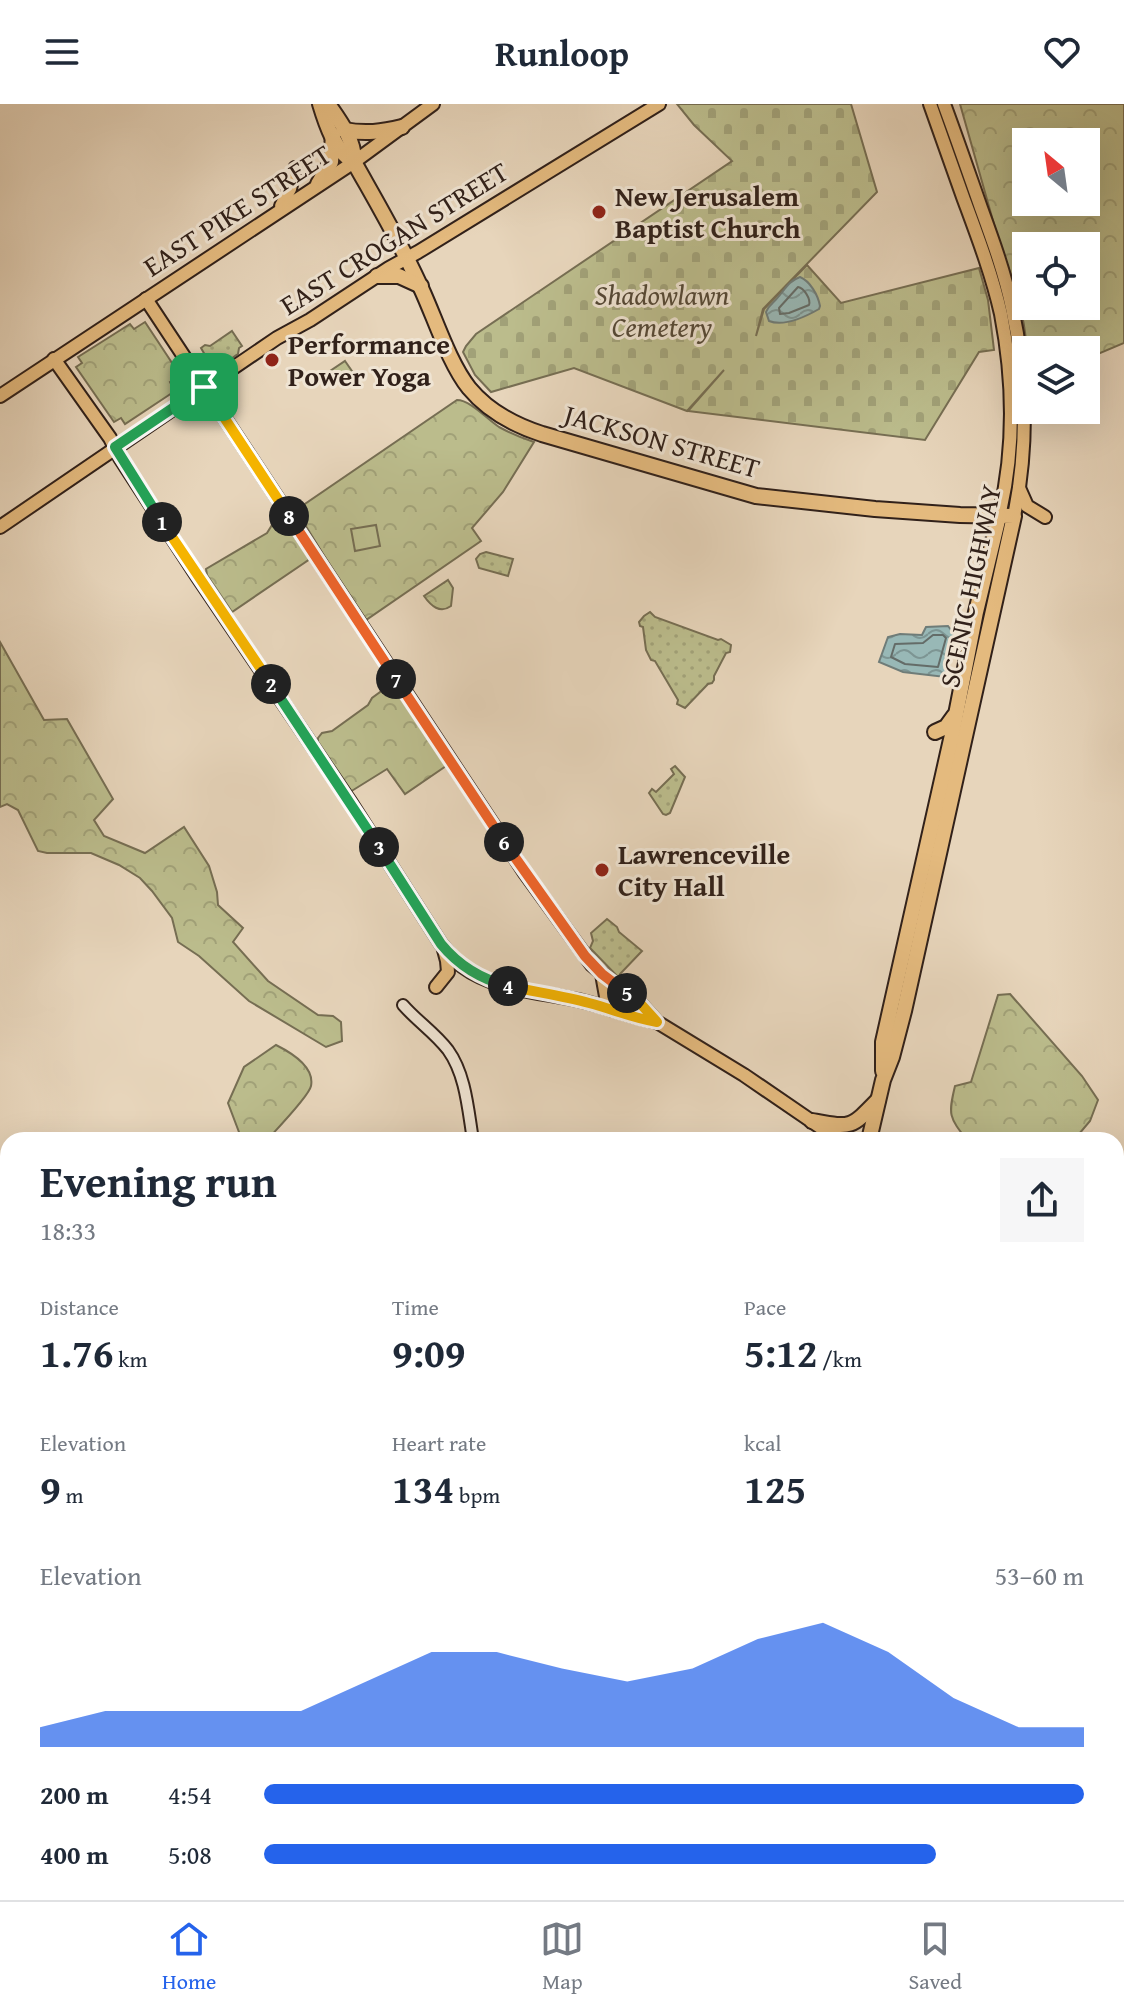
<!DOCTYPE html>
<html lang="en">
<head>
<meta charset="utf-8">
<style>
	:root { --surface:#fff; --page:#f6f6f7; --text:#1f2937; --muted:#747a83; --line:#e0e1e3; --accent:#2563eb }
	body { margin:0; font-family:"Gentium Book Plus",serif; background:var(--page); color:var(--text); height:100vh; display:flex; flex-direction:column; font-size:30px; white-space:nowrap }
	* { box-sizing:border-box; margin:0 }
	p { font-size:26px; color:var(--muted) }
	.icon { flex:none; width:44px; height:44px; fill:none; stroke:currentColor; stroke-width:2; stroke-linecap:round; stroke-linejoin:round }
	.map { position:relative; flex:1; overflow:hidden }
	.sheet { position:absolute; left:0px; top:1028px; width:1124px; height:768px; display:flex; flex-direction:column; background:var(--surface); border-radius:24px 24px 0 0; box-shadow:0 8px 32px #0002 }
	.sheet>* { flex:none }
	.needle { width:52px; rotate:331deg }
	.controls { position:absolute; left:1012px; top:24px; display:grid; gap:16px }
	.controls a { display:grid; place-items:center; width:88px; height:88px; border-radius:0px; background:var(--surface); box-shadow:0 8px 32px #0002; font-size:40px }
	.pin { position:absolute; display:grid; place-items:center; width:68px; height:68px; color:#fff; margin:-34px; border-radius:16px; box-shadow:0 4px 12px #0006 }
	.km { position:absolute; width:40px; height:40px; margin:-20px; border-radius:50%; background:#222; color:#fff; font-size:22px; line-height:40px; text-align:center }
	.round { display:grid; place-items:center; flex:none; width:84px; height:84px; border-radius:0px; background:var(--page) }
	.overview { display:flex; align-items:center; justify-content:space-between; height:136px; padding:0 40px }
	h1 { font-size:44px; font-weight:700; line-height:60px }
	.stats { display:grid; grid-template-columns:repeat(3,1fr); gap:12px; height:136px; padding:8px 40px }
	.stats div { display:grid; align-content:center }
	.stats b { font-size:40px; font-weight:700 }
	.stats small { font-size:22px; font-weight:400 }
	.stats p { font-size:22px }
	.chart { height:224px; padding:16px 40px }
	.chart p { display:flex; justify-content:space-between }
	.chart svg { width:100%; height:144px; margin-top:8px; fill:var(--accent); opacity:.7 }
	ul { padding:0 40px; list-style:none; font-size:26px }
	li { display:grid; grid-template-columns:128px 96px 1fr; align-items:center; height:60px }
	li i { height:20px; border-radius:10px; background:var(--accent) }
	header { display:flex; justify-content:space-between; align-items:center; height:104px; padding:0 40px; background:var(--surface); font-size:36px; font-weight:700 }
	.menu { display:flex; justify-content:space-around; align-items:center; height:112px; border-top:2px solid var(--line); background:var(--surface); font-size:22px; color:var(--muted) }
	.menu a { display:grid; justify-items:center; gap:4px }
	.menu .current { color:var(--accent) }
	.map>svg:first-child { display:block }
	.grass { fill:url(#grass-dots); stroke:#766e53; stroke-width:2 }
	.forest { fill:url(#forest-crowns); stroke:#766e53; stroke-width:2; fill-rule:evenodd }
	.cemetery { fill:url(#cemetery-stones); stroke:#766e53; stroke-width:2 }
	.pitch { fill:#bbbc8c; stroke:#766e53; stroke-width:2 }
	.water { fill:url(#water-waves); stroke:#6f7c78; stroke-width:2 }
	.lines { fill:none; stroke-linecap:round; stroke-linejoin:round }
	.shore { stroke:#646c68; stroke-width:2 }
	.stream { stroke:#6f7c78; stroke-width:2 }
	.secondary-casing { stroke:#31211a; stroke-width:14 }
	.primary-casing { stroke:#31211a; stroke-width:16 }
	.highway-casing { stroke:#31211a; stroke-width:18 }
	.secondary { stroke:#efe4d3; stroke-width:10 }
	.primary { stroke:#e4ba7e; stroke-width:12 }
	.highway { stroke:#e4ba7e; stroke-width:14 }
	.split-1-casing { stroke:#fff; stroke-width:16 }
	.split-2-casing { stroke:#fff; stroke-width:16 }
	.split-3-casing { stroke:#fff; stroke-width:16 }
	.split-4-casing { stroke:#fff; stroke-width:16 }
	.split-5-casing { stroke:#fff; stroke-width:16 }
	.split-6-casing { stroke:#fff; stroke-width:16 }
	.split-7-casing { stroke:#fff; stroke-width:16 }
	.split-8-casing { stroke:#fff; stroke-width:16 }
	.split-9-casing { stroke:#fff; stroke-width:16 }
	.split-1 { stroke:#22a559; stroke-width:10 }
	.split-2 { stroke:#f5b400; stroke-width:10 }
	.split-3 { stroke:#22a559; stroke-width:10 }
	.split-4 { stroke:#22a559; stroke-width:10 }
	.split-5 { stroke:#f5b400; stroke-width:10 }
	.split-6 { stroke:#f0652b; stroke-width:10 }
	.split-7 { stroke:#f0652b; stroke-width:10 }
	.split-8 { stroke:#f0652b; stroke-width:10 }
	.split-9 { stroke:#f5b400; stroke-width:10 }
	.poi-dot { fill:#8f2418; stroke:#efe4d3; stroke-width:3 }
	.labels { text-anchor:middle; stroke-width:6; stroke-linejoin:round; paint-order:stroke }
	.poi-label { font-size:28px; font-weight:bold; fill:#31211a; stroke:#efe4d3; text-anchor:start }
	.street-label { font-size:28px; fill:#31211a; stroke:#efe4d3 }
	.park-label { font-size:28px; font-style:italic; fill:#544836; stroke:#efe4d3 }
</style>
</head>
<body>
<header><svg class="icon" aria-label="menu" viewBox="0 0 24 24"><path d="M4 6h16M4 12h16M4 18h16"/></svg>Runloop<svg class="icon" aria-label="heart" viewBox="0 0 24 24"><path d="M12 20l-8-8c-3-5 5-10 8-4 3-6 11-1 8 4z"/></svg></header>
<div class="map">
<svg width="1124" height="1796" viewBox="0 0 1124 1796">
	<defs>
		<pattern id="grass-dots" width="8" height="8" patternUnits="userSpaceOnUse" patternTransform="scale(2)"><rect width="8" height="8" fill="#bbbc8c"/><path d="M2 2h.1M6 6h.1" fill="none" stroke="#a1a178" stroke-width="1.8" stroke-linecap="round"/></pattern>
		<pattern id="forest-crowns" width="20" height="18" patternUnits="userSpaceOnUse" patternTransform="scale(2)"><rect width="20" height="18" fill="#bbbc8c"/><path d="M2 6a3 3 0 1 1 6 0M12 15a3 3 0 1 1 6 0" fill="none" stroke="#a1a178"/></pattern>
		<pattern id="cemetery-stones" width="16" height="16" patternUnits="userSpaceOnUse" patternTransform="scale(2)"><rect width="16" height="16" fill="#bbbc8c"/><path d="M2 7V4a2 2 0 0 1 4 0v3zM10 15v-3a2 2 0 0 1 4 0v3z" fill="#a1a178"/></pattern>
		<pattern id="water-waves" width="16" height="10" patternUnits="userSpaceOnUse" patternTransform="scale(2)"><rect width="16" height="10" fill="#98b8b6"/><path d="M0 5q4-4 8 0t8 0" fill="none" stroke="#7d9593"/></pattern>
	</defs>
	<rect width="100%" height="100%" fill="#e7d5bb"/>
	<filter id="stains"><feTurbulence type="fractalNoise" baseFrequency=".0025" numOctaves="4"/><feColorMatrix values="0 0 0 0 .2 0 0 0 0 .09 0 0 0 0 .02 0 0 0 .5 -.17"/></filter>
	<radialGradient id="worn" r=".72"><stop offset=".6" stop-color="#630" stop-opacity="0"/><stop offset="1" stop-color="#630" stop-opacity=".3"/></radialGradient>
	<g class="grass">
		<path d="M232 227 242 242 239 244 238 250 216 265 213 261 203 266 200 265 195 258 205 251 201 244 205 241 210 242Z"/>
		<path d="M486 448 513 455 508 472 479 464 476 455 480 450Z"/>
		<path d="M650 508 655 513 718 536 721 535 731 541 730 548 726 549 714 572V576L712 579 708 580 685 604 677 600 678 596 655 557 651 556 646 546 643 523 640 522 639 518 644 512Z"/>
		<path d="M675 662 685 673 670 709 666 711 663 710 649 689 652 685 656 688 674 670 671 665Z"/>
		<path d="M607 815 617 823 619 828 642 847 620 870 619 874 590 844 593 837 591 829Z"/>
	</g>
	<g class="forest">
		<path d="M960 0H1124V239L1086 255V246H1027C1024 209 1015 179 1001 145ZM1026 38H1086V98H1026ZM1026 142H1086V202H1026Z"/>
		<path d="M145 218 180 271 170 278 175 287 125 320 121 314 114 318 76 263 82 259 78 253 130 220 134 225Z"/>
		<path d="M345 257 354 270 339 280 330 267Z"/>
		<path d="M457 296C470 296 487 315 499 323 510 329 522 334 534 338L503 388 472 424 481 437 366 516 350 494 296 406Z"/>
		<path d="M282 415 310 455 232 508 207 471 206 465 267 429 272 421Z"/>
		<path d="M448 476 453 484 451 502C440 510 431 502 424 492Z"/>
		<path d="M0 538 44 616 67 615 113 695 94 716 104 732 145 749 184 723 209 762 217 788 218 801 243 824 233 838 268 877 318 911 333 912 341 918 342 937 326 943 249 897 199 852 178 838 172 814 152 787 140 774 119 761 91 749H47L38 747 18 706 7 700 0 703Z"/>
		<path d="M391 582 393 583 446 662 405 690 387 665 350 688 318 640V634L322 629 332 627 368 601 372 594 387 583Z"/>
		<path d="M1010 890 1082 972 1098 996 1090 1017 1074 1036H967C949 1013 948 1011 955 982L971 978 998 891Z"/>
		<path d="M276 941C290 948 315 962 311 982 309 992 276 1026 267 1036H242L228 999 244 963Z"/>
		<path d="M0 1137 8 1145V1220L0 1233Z"/>
	</g>
	<path class="cemetery" d="M677 0H851L877 88 763 205 756 232 764 205 807 161 841 199 979 164 988 196 994 246 979 248 925 336 688 307 724 266 687 307 574 264 491 288 475 271 463 248 466 242 476 230 732 57 694 21Z"/>
	<path class="pitch" d="M376 421 380 442 355 447 351 425Z"/>
	<g class="water">
		<path d="M800 173C810 177 818 191 820 202L819 205C805 213 784 223 769 217L766 208C769 200 774 199 779 192 786 184 789 177 800 173Z"/>
		<path d="M948 522 955 531 945 573 903 568 879 558 888 533 900 530 922 531 926 523Z"/>
	</g>
	<g class="lines">
		<g class="shore">
			<path d="M798 183C804 184 811 195 809 201L789 209 780 210 779 204Z"/>
			<path d="M933 531H943L946 534 938 563 905 560 891 553 895 540 923 539Z"/>
		</g>
		<g class="stream">
			<path d="M0 1523 8 1508"/>
			<path d="M482 1791 491 1788"/>
		</g>
		<defs>
			<g id="secondary">
				<path d="M403 901C417 917 435 929 448 946 466 971 468 1006 473 1036"/>
				<path d="M473 1788 475 1796"/>
			</g>
			<g id="primary">
				<path d="M930 0C941 31 952 62 963 93 977 131 992 170 1001 210 1014 277 1015 346 999 412"/>
				<path d="M944 0C957 35 969 70 981 104 993 137 1005 170 1012 204 1027 271 1028 345 1014 412"/>
				<path d="M281 102 290 85 295 64"/>
				<path d="M146 195 525 769 592 861 619 884 639 898 657 918 744 971 839 1036"/>
				<path d="M54 255 110 334 120 354 197 472 351 699 441 840C448 848 454 856 462 862 497 888 546 888 586 898 610 904 632 913 657 918"/>
				<path d="M0 292 354 58 433 0"/>
				<path d="M1019 384 1027 402 1045 413"/>
				<path d="M0 423 277 234 310 216 389 164 418 148 659 0"/>
				<path d="M602 870 607 898 612 905"/>
				<path d="M436 883 448 868 447 857 444 846"/>
				<path d="M1116 1229 1124 1234"/>
			</g>
			<g id="highway">
				<path d="M320 0C326 20 335 48 354 58 377 99 402 141 421 184 435 214 449 259 469 284 488 307 514 321 542 330L756 392 875 405 960 411 1014 412 904 907 892 953 883 976 869 1036"/>
				<path d="M328 0C340 17 355 37 354 58"/>
				<path d="M344 26C365 30 382 28 402 23"/>
				<path d="M318 80 331 58 333 31"/>
				<path d="M377 172H399L421 182"/>
				<path d="M935 628 946 623 954 612"/>
				<path d="M883 967V938L952 631 976 508 999 412"/>
				<path d="M812 1017C851 1024 850 1025 878 996"/>
				<path d="M699 1796 700 1788"/>
				<path d="M713 1796 714 1788"/>
			</g>
		</defs>
		<use href="#secondary" class="secondary-casing"/>
		<use href="#primary" class="primary-casing"/>
		<use href="#highway" class="highway-casing"/>
		<use href="#secondary" class="secondary"/>
		<use href="#primary" class="primary"/>
		<use href="#highway" class="highway"/>
	</g>
	<g class="lines">
		<defs>
			<path id="split-1" d="M162 418 115 343 204 283"/>
			<path id="split-2" d="M162 418 271 580"/>
			<path id="split-3" d="M271 580 379 743"/>
			<path id="split-4" d="M379 743 441 840C459 862 480 875 508 882"/>
			<path id="split-5" d="M508 882C535 888 563 892 589 899 612 905 633 914 657 918L639 898 627 889"/>
			<path id="split-6" d="M504 738 585 852 602 870 627 889"/>
			<path id="split-7" d="M396 575 504 738"/>
			<path id="split-8" d="M289 412 396 575"/>
			<path id="split-9" d="M204 283 289 412"/>
		</defs>
		<use href="#split-1" class="split-1-casing"/>
		<use href="#split-2" class="split-2-casing"/>
		<use href="#split-3" class="split-3-casing"/>
		<use href="#split-4" class="split-4-casing"/>
		<use href="#split-5" class="split-5-casing"/>
		<use href="#split-6" class="split-6-casing"/>
		<use href="#split-7" class="split-7-casing"/>
		<use href="#split-8" class="split-8-casing"/>
		<use href="#split-9" class="split-9-casing"/>
		<use href="#split-1" class="split-1"/>
		<use href="#split-2" class="split-2"/>
		<use href="#split-3" class="split-3"/>
		<use href="#split-4" class="split-4"/>
		<use href="#split-5" class="split-5"/>
		<use href="#split-6" class="split-6"/>
		<use href="#split-7" class="split-7"/>
		<use href="#split-8" class="split-8"/>
		<use href="#split-9" class="split-9"/>
	</g>
	<g class="poi-dot">
		<circle cx="599" cy="108" r="8"/>
		<circle cx="272" cy="256" r="8"/>
		<circle cx="602" cy="766" r="8"/>
	</g>
	<g class="labels">
		<g class="poi-label">
			<text x="615" y="102">New Jerusalem<tspan x="615" dy="32">Baptist Church</tspan></text>
			<text x="288" y="250">Performance<tspan x="288" dy="32">Power Yoga</tspan></text>
			<text x="618" y="760">Lawrenceville<tspan x="618" dy="32">City Hall</tspan></text>
		</g>
		<g class="street-label">
			<text transform="translate(237 106) rotate(-33)" y="10">EAST PIKE STREET</text>
			<text transform="translate(394 134) rotate(-32)" y="10">EAST CROGAN STREET</text>
			<text transform="translate(662 337) rotate(16)" y="10">JACKSON STREET</text>
			<text transform="translate(970 482) rotate(-78)" y="10">SCENIC HIGHWAY</text>
		</g>
		<g class="park-label">
			<text x="662" y="201">Shadowlawn<tspan x="662" dy="32">Cemetery</tspan></text>
		</g>
	</g>
	<rect width="100%" height="100%" filter="url(#stains)"/>
	<rect width="100%" height="100%" fill="url(#worn)"/>
</svg>
<div class="controls">
<a><svg class="needle" viewBox="-14 -14 28 28"><path d="M0-13l5 13h-10z" fill="#e53935"/><path d="M0 13l5-13h-10z" fill="#747a83"/></svg></a>
<a><svg class="icon" aria-label="locate" viewBox="0 0 24 24"><circle cx="12" cy="12" r="6"/><path d="M12 2v4M12 18v4M2 12h4M18 12h4"/></svg></a>
<a><svg class="icon" aria-label="layers" viewBox="0 0 24 24"><path d="M12 4l9 5-9 5-9-5zM3 14l9 5 9-5"/></svg></a>
</div>
<div class="pin" style="left:204px;top:283px;background:#1e9e55"><svg class="icon" aria-label="arrive" viewBox="0 0 24 24"><path d="M6 21V4h12l-3 4 3 4H6"/></svg></div>
<b class="km" style="left:162px;top:418px">1</b>
<b class="km" style="left:271px;top:580px">2</b>
<b class="km" style="left:379px;top:743px">3</b>
<b class="km" style="left:508px;top:882px">4</b>
<b class="km" style="left:627px;top:889px">5</b>
<b class="km" style="left:504px;top:738px">6</b>
<b class="km" style="left:396px;top:575px">7</b>
<b class="km" style="left:289px;top:412px">8</b>
<section class="sheet">
<div class="overview"><div><h1>Evening run</h1><p>18:33</p></div><a class="round"><svg class="icon" aria-label="share" viewBox="0 0 24 24"><path d="M12 15V3M7 8l5-5 5 5M5 13v7h14v-7"/></svg></a></div>
<div class="stats">
<div><p>Distance</p><b>1.76<small> km</small></b></div>
<div><p>Time</p><b>9:09</b></div>
<div><p>Pace</p><b>5:12<small> /km</small></b></div>
</div>
<div class="stats">
<div><p>Elevation</p><b>9<small> m</small></b></div>
<div><p>Heart rate</p><b>134<small> bpm</small></b></div>
<div><p>kcal</p><b>125</b></div>
</div>
<div class="chart"><p><span>Elevation</span>53–60 m</p>
<svg viewBox="0 0 160 44" preserveAspectRatio="none"><path d="M0 44V38L10 33L20 33L30 33L40 33L50 24L60 15L70 15L80 20L90 24L100 20L110 11L120 6L130 15L140 29L150 38L160 38V44z"/></svg>
</div>
<ul>
<li><b>200 m</b>4:54<i style="width:100%"></i></li>
<li><b>400 m</b>5:08<i style="width:82%"></i></li>
</ul>
</section>
</div>
<nav class="menu">
<a class="current"><svg class="icon" aria-label="home" viewBox="0 0 24 24"><path d="M3 11l9-7 9 7M6 9v11h12V9"/></svg>Home</a>
<a><svg class="icon" aria-label="map" viewBox="0 0 24 24"><path d="M3 6l6-2 6 2 6-2v14l-6 2-6-2-6 2zM9 4v14M15 6v14"/></svg>Map</a>
<a><svg class="icon" aria-label="saved" viewBox="0 0 24 24"><path d="M7 4h10v16l-5-4-5 4z"/></svg>Saved</a>
</nav>
</body>
</html>
